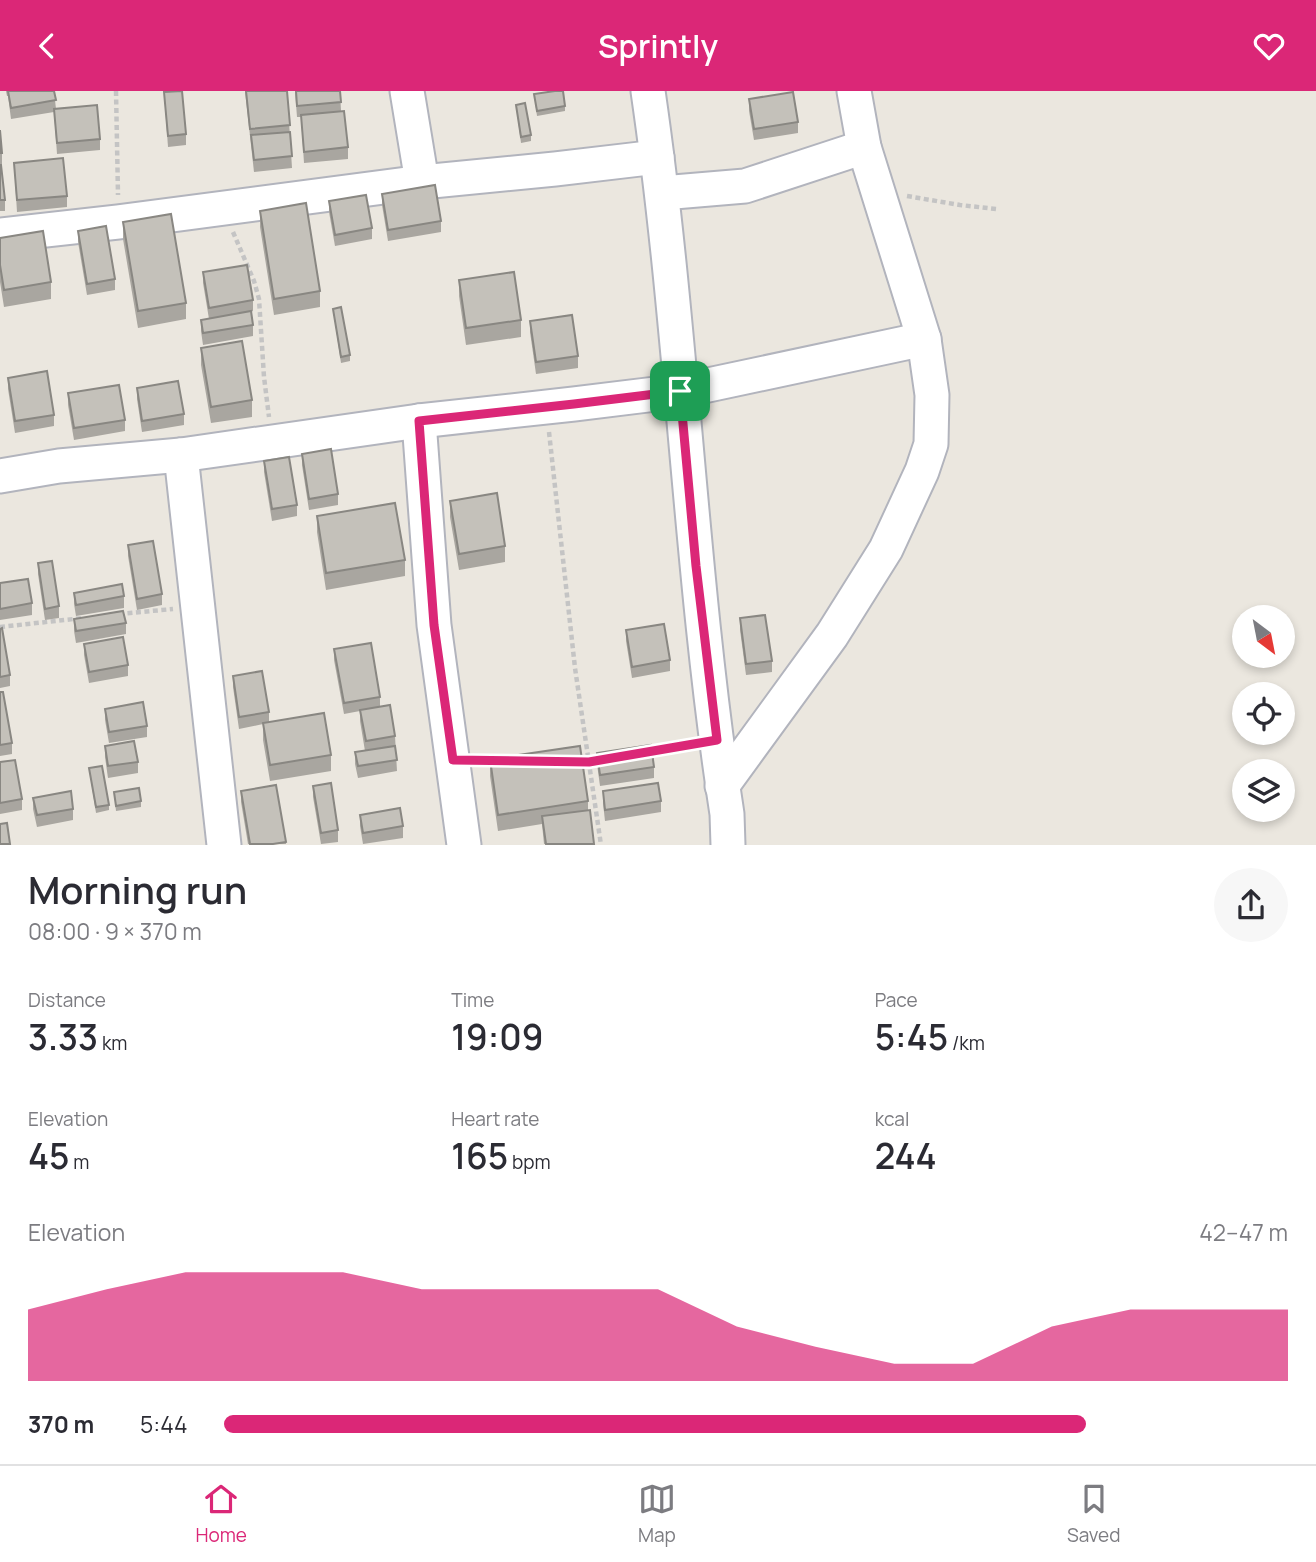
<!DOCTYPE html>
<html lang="en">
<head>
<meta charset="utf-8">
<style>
	:root { --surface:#fff; --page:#f7f7f7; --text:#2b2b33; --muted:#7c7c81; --line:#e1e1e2; --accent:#db2777 }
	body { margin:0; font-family:Manrope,sans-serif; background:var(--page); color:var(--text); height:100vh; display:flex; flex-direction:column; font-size:26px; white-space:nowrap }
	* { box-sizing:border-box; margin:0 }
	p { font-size:23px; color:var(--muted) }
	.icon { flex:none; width:38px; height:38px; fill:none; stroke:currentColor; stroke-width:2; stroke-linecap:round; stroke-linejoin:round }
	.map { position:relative; height:754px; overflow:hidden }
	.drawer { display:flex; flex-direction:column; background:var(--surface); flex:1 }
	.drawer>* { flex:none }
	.needle { width:46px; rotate:148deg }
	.fabs { position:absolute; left:1232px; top:514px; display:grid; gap:14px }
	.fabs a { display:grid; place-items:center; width:63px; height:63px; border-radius:50%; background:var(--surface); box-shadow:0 4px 10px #0003; font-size:35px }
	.pin { position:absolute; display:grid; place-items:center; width:60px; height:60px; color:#fff; margin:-30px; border-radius:14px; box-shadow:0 4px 10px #0006 }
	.round { display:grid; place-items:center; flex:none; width:74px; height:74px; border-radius:37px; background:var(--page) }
	.headline { display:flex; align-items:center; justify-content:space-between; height:119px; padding:0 28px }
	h1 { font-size:38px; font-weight:600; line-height:52px }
	.metrics { display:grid; grid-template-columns:repeat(3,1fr); gap:10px; height:119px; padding:7px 28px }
	.metrics div { display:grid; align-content:center }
	.metrics b { font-size:35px; font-weight:600 }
	.metrics small { font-size:19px; font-weight:400 }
	.metrics p { font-size:19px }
	.chart { height:196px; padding:14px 28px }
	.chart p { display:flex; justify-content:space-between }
	.chart svg { width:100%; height:126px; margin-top:7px; fill:var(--accent); opacity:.7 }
	ul { padding:0 28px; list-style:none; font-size:23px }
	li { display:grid; grid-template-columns:112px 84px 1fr; align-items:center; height:52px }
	li i { height:18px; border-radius:9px; background:var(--accent) }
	header { display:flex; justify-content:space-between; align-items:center; height:91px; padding:0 28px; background:var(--accent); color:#fff; font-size:32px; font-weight:600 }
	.menu { display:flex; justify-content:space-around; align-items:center; height:98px; border-top:2px solid var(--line); background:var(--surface); font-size:19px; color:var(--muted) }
	.menu a { display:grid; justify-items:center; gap:4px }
	.menu .on { color:var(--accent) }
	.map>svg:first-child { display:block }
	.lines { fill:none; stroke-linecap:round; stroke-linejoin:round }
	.minor-casing { stroke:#b2b4bd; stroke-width:37 }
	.path { stroke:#c4c4c4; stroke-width:4.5; stroke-dasharray:5 3.5; stroke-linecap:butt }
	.minor { stroke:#fff; stroke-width:33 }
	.wall { fill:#a9a6a0 }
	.building { fill:#c4c1ba; stroke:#898782; stroke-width:2 }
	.route-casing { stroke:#fff; stroke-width:14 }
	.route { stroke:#db2777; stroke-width:9 }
</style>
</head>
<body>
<header><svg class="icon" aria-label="back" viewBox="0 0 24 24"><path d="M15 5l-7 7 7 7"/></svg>Sprintly<svg class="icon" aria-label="heart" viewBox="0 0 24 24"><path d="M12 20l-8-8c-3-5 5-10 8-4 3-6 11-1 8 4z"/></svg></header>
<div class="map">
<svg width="1316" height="754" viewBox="0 0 1316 754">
	<rect width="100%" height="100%" fill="#ebe7df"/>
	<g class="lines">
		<defs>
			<g id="minor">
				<path d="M407 0 422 91"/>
				<path d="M648 0C683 240 690 483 727 723L728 754"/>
				<path d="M662 102 745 95 864 56"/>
				<path d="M0 144 118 131 422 91 555 78 657 66"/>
				<path d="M419 330 434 534 464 754"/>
				<path d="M181 364 224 754"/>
				<path d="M0 385 59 375 181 364 419 330 574 313 680 300 924 248"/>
				<path d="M722 695 832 544 886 458 922 380 931 353 932 304 924 248 864 56 854 0"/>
			</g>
		</defs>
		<use href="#minor" class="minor-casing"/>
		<g class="path">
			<path d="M116 0 118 104"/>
			<path d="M907 105 960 114 996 118"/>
			<path d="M233 141 254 190 259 208 264 286 269 326"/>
			<path d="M549 341 575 577 601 754"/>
			<path d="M119 523 173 518"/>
			<path d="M0 536 83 527"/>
			<path d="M649 661 692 653"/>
			<path d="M576 671 602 669"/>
		</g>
		<use href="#minor" class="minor"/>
	</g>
	<g class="wall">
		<path d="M6 0H54L56 18 100 48V59L57 63 54 21 11 28 8 5H7Z"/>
		<path d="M245 0H287L292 77 254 81Z"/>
		<path d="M295 0H340L341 20 348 56V68L304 72 301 26H297Z"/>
		<path d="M164 1 186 43V54L168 56Z"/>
		<path d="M534 3 565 15V20L537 25Z"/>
		<path d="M749 8 798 31V42L754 49 749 20Z"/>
		<path d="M516 14 531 44V50L521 52Z"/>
		<path d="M0 39 2 62V73L0 74Z"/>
		<path d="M14 72 67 105V116L17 121Z"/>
		<path d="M0 74 5 109V120H0Z"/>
		<path d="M382 103 441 130V141L388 150 382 114Z"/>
		<path d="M329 110 372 137V148L335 155 329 121Z"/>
		<path d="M260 120 320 200V216L274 224 260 136Z"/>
		<path d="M123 131 186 212V228L138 237 123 148Z"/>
		<path d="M78 140 115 188V199L87 204 78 151Z"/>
		<path d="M0 147 51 191V208L4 216 0 191Z"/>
		<path d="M203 181 253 209V220L251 221 253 234V245L203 254 201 240V229L209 228 203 192Z"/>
		<path d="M459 189 521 229V246L466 254 459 205Z"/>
		<path d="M333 218 350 264V270L341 272Z"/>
		<path d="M530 230 578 265V277L536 283 530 241Z"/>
		<path d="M201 257 252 309V326L211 332 201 274Z"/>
		<path d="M8 287 54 324V335L15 342 8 298Z"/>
		<path d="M137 297 184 323V334L142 341 137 308Z"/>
		<path d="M68 302 125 329V340L74 349 68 314Z"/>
		<path d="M302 363 338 403V414L309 419 302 374Z"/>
		<path d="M264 370 297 414V425L272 430 264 381Z"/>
		<path d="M450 410 505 455V471L459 479 450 426Z"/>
		<path d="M317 425 405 469V485L326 499 317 441Z"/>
		<path d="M128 454 162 503V514L137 519 128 465Z"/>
		<path d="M38 472 59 515V527L45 529 38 483Z"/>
		<path d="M0 492 32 512V524L0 529Z"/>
		<path d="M74 502 124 505V517L76 525 74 513Z"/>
		<path d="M740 527 772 570V581L746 584 740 539Z"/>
		<path d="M74 528 126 532V543L76 552 74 540Z"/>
		<path d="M0 538 10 584V595L0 597Z"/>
		<path d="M626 539 670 569V580L632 587 626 550Z"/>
		<path d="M84 553 128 574V585L89 592 84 564Z"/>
		<path d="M334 558 380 606V616L395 645 397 680 358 687 355 673V661L365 660 360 630V620L344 623 334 569Z"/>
		<path d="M233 585 269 621V631L331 664V680L270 690 263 649V633L239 638 233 596Z"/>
		<path d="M0 601 12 652V663L0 665Z"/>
		<path d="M105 618 147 635V646L109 652 105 629Z"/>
		<path d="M105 655 138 671V682L108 687 105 666Z"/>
		<path d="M597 662 654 676V687L600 695 597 673Z"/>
		<path d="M490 668 588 710V719L594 753H544L542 733 498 740 490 685Z"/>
		<path d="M0 671 22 708V719L0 723Z"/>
		<path d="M89 677 109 714V719L96 722Z"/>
		<path d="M313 695 338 739V751L321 753 313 706Z"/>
		<path d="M241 700 286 751V753H248L241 711Z"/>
		<path d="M603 700 661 710V721L605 730 603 712Z"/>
		<path d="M114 701 141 710V716L116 720Z"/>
		<path d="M33 707 73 718V729L37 736 33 718Z"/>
		<path d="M360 724 403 735V747L363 753 360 735Z"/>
	</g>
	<g class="building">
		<path d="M8 0H54L56 9 11 17Z"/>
		<path d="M182 0 186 43 168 45 164 1Z"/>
		<path d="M246 0H287L290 34 250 38Z"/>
		<path d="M296 0H340L341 11 297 15Z"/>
		<path d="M555 0H563L565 15 537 20 534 3Z"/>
		<path d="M793 1 798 31 754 38 749 8Z"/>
		<path d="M525 12 531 44 521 46 516 14Z"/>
		<path d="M97 14 100 48 57 52 54 18Z"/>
		<path d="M344 20 348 56 304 61 301 24Z"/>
		<path d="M0 39 2 62H0Z"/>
		<path d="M290 41 292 65 254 69 251 44Z"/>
		<path d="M63 67 67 105 17 109 14 72Z"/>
		<path d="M0 74H1L5 109H0Z"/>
		<path d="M435 94 441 130 388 139 382 103Z"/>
		<path d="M366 104 372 137 335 144 329 110Z"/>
		<path d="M306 112 320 200 274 208 260 120Z"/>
		<path d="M171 123 186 212 138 220 123 131Z"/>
		<path d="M106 135 115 188 87 193 78 140Z"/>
		<path d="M43 140 51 191 4 199 0 174V147Z"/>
		<path d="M247 174 253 209 209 217 203 181Z"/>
		<path d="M514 181 521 229 466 237 459 189Z"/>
		<path d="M341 216 350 264 341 266 333 218Z"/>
		<path d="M251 220 253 234 203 242 201 229Z"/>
		<path d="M572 224 578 265 536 271 530 230Z"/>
		<path d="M242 250 252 309 211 316 201 257Z"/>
		<path d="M47 280 54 324 15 330 8 287Z"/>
		<path d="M178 290 184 323 142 330 137 297Z"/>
		<path d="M119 294 125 329 74 337 68 302Z"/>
		<path d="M331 358 338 403 309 408 302 363Z"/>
		<path d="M289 366 297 414 272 418 264 370Z"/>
		<path d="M497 402 505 455 459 463 450 410Z"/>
		<path d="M395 412 405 469 326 482 317 425Z"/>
		<path d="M153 450 162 503 137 508 128 454Z"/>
		<path d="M52 470 59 515 45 518 38 472Z"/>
		<path d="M28 488 32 512 0 518V492Z"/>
		<path d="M122 493 124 505 76 514 74 502Z"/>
		<path d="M123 520 126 532 76 540 74 528Z"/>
		<path d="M765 524 772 570 746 573 740 527Z"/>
		<path d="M664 533 670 569 632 576 626 539Z"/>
		<path d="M2 537 10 584 0 586V538Z"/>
		<path d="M123 546 128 574 89 581 84 553Z"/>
		<path d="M371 552 380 606 344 612 334 558Z"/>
		<path d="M262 580 269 621 239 626 233 585Z"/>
		<path d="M0 601H3L12 652 0 654Z"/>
		<path d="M143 611 147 635 109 641 105 618Z"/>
		<path d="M390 614 395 645 366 650 360 619Z"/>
		<path d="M324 622 331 664 270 674 263 632Z"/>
		<path d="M134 650 138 671 108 675 105 655Z"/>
		<path d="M651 654 654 676 600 684 597 662Z"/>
		<path d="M395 655 397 669 358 675 355 661Z"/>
		<path d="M580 655 588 710 498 724 490 668Z"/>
		<path d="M15 669 22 708 0 712V671Z"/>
		<path d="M102 675 109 714 96 716 89 677Z"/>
		<path d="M331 692 338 739 321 742 313 695Z"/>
		<path d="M658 692 661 710 605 719 603 700Z"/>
		<path d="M276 694 286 751 273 753H250L241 700Z"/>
		<path d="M139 697 141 710 116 715 114 701Z"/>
		<path d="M71 700 73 718 37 724 33 707Z"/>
		<path d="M400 717 403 735 363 742 360 724Z"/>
		<path d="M590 719 594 753H546L542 725Z"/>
		<path d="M7 732 10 753H0V733Z"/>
	</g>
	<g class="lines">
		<defs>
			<path id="route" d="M680 300 696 475 717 649 589 671 453 669 434 534 419 330 574 313Z"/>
		</defs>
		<use href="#route" class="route-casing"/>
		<use href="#route" class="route"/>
	</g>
</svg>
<div class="fabs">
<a><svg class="needle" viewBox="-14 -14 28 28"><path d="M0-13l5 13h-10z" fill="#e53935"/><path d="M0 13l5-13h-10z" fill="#7c7c81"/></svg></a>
<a><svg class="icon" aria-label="locate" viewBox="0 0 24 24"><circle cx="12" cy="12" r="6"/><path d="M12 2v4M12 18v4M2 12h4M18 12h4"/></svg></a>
<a><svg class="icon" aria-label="layers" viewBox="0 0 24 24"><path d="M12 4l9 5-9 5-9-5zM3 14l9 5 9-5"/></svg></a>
</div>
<div class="pin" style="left:680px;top:300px;background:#1e9e55"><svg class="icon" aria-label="arrive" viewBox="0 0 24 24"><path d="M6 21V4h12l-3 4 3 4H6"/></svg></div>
</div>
<section class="drawer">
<div class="headline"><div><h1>Morning run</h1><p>08:00 · 9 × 370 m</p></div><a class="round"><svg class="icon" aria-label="share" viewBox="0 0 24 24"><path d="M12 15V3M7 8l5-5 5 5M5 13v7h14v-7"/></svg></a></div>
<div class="metrics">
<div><p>Distance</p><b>3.33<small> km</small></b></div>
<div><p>Time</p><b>19:09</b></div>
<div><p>Pace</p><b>5:45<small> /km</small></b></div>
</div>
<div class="metrics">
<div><p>Elevation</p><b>45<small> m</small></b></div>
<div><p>Heart rate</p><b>165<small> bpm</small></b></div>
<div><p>kcal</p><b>244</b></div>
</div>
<div class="chart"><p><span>Elevation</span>42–47 m</p>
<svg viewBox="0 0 160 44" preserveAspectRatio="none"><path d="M0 44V19L10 12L20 6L30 6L40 6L50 12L60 12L70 12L80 12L90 25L100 32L110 38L120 38L130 25L140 19L150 19L160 19V44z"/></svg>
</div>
<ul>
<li><b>370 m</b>5:44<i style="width:81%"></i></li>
</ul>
</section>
<nav class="menu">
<a class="on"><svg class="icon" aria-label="home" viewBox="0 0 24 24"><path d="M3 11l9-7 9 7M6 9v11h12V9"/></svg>Home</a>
<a><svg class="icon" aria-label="map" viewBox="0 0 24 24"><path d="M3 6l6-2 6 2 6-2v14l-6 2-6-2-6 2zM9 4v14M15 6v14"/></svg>Map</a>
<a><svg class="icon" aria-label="saved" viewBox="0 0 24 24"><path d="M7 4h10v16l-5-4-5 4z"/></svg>Saved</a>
</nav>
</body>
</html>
